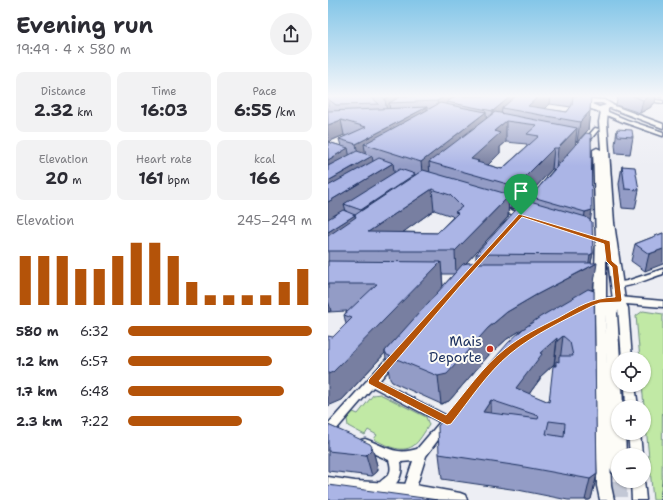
<!DOCTYPE html>
<html lang="en">
<head>
<meta charset="utf-8">
<style>
	:root { --surface:#fff; --page:#f2f2f3; --text:#2b2b33; --muted:#7c7c81; --accent:#b45309 }
	body { margin:0; font-family:"Shantell Sans",sans-serif; background:var(--page); color:var(--text); height:100vh; display:flex; flex-direction:column; font-size:15px; white-space:nowrap }
	* { box-sizing:border-box; margin:0 }
	p { font-size:13px; color:var(--muted) }
	.icon { flex:none; width:22px; height:22px; fill:none; stroke:currentColor; stroke-width:2; stroke-linecap:round; stroke-linejoin:round }
	.map { position:relative; flex:1; overflow:hidden }
	.panel { display:flex; flex-direction:column; background:var(--surface); width:328px }
	.panel>* { flex:none }
	.fabs { position:absolute; left:283px; top:352px; display:grid; gap:8px }
	.fabs a { display:grid; place-items:center; width:40px; height:40px; border-radius:50%; background:var(--surface); box-shadow:0 1px 3px #0004; font-size:20px }
	.pin { position:absolute; display:grid; place-items:center; width:34px; height:34px; color:#fff; margin:-41px -17px; border-radius:50% 50% 50% 0; rotate:-45deg; box-shadow:0 0 4px #0007 }
	.pin .icon { rotate:45deg }
	.round { display:grid; place-items:center; flex:none; width:42px; height:42px; border-radius:21px; background:var(--page) }
	.summary { display:flex; align-items:center; justify-content:space-between; height:68px; padding:0 16px }
	h1 { font-size:22px; font-weight:700; line-height:30px }
	.metrics { display:grid; grid-template-columns:repeat(3,1fr); gap:6px; height:68px; padding:4px 16px }
	.metrics div { display:grid; align-content:center; border-radius:8px; background:var(--page); text-align:center }
	.metrics b { font-size:17px; font-weight:700 }
	.metrics small { font-size:11px; font-weight:400 }
	.metrics p { font-size:11px }
	.chart { height:112px; padding:8px 16px }
	.chart p { display:flex; justify-content:space-between }
	.chart svg { width:100%; height:72px; margin-top:4px; stroke:var(--accent); stroke-width:6 }
	ul { padding:0 16px; list-style:none; font-size:13px }
	li { display:grid; grid-template-columns:64px 48px 1fr; align-items:center; height:30px }
	li i { height:10px; border-radius:5px; background:var(--accent) }
	main { display:flex; flex:1; min-height:0 }
	.map>svg:first-child { display:block }
	.green { fill:#c1e9a5; stroke:#6e8c82 }
	.lines { fill:none; stroke-linecap:round; stroke-linejoin:round }
	.primary-tunnel { stroke:#c3c8d6; stroke-width:16; stroke-dasharray:16 8; stroke-linecap:butt }
	.trunk-tunnel { stroke:#c3c8d6; stroke-width:7; stroke-dasharray:7 3.5; stroke-linecap:butt }
	.minor-casing { stroke:#1b2f5e; stroke-width:3 }
	.tertiary-casing { stroke:#1b2f5e; stroke-width:3 }
	.primary-casing { stroke:#1b2f5e; stroke-width:3 }
	.trunk-casing { stroke:#1b2f5e; stroke-width:3 }
	.minor { fill:#fdfcf7; fill-rule:evenodd }
	.tertiary { fill:#fdfcf7; fill-rule:evenodd }
	.primary { fill:#fdfcf7; fill-rule:evenodd }
	.trunk { fill:#fdfcf7; fill-rule:evenodd }
	.rail { stroke:#1b2f5e; stroke-width:1.5; stroke-dasharray:4 2; stroke-linecap:butt }
	.wall { fill:#939cc6; stroke:#1b2f5e; fill-rule:evenodd }
	.shaded-wall { fill:#787fa1; stroke:#1b2f5e }
	.building { fill:#abb5e6; stroke:#1b2f5e; fill-rule:evenodd }
	.route { fill:#b45309; stroke:#fff; fill-rule:evenodd }
	.poi-dot { fill:#c8321e; stroke:#fdfcf7; stroke-width:1.5 }
	.labels { text-anchor:middle; stroke-width:4; stroke-linejoin:round; paint-order:stroke }
	.near-poi-label { font-size:14px; fill:#1b2f5e; stroke:#fdfcf7; text-anchor:end }
</style>
</head>
<body>
<main>
<section class="panel">
<div class="summary"><div><h1>Evening run</h1><p>19:49 · 4 × 580 m</p></div><a class="round"><svg class="icon" aria-label="share" viewBox="0 0 24 24"><path d="M12 15V3M7 8l5-5 5 5M5 13v7h14v-7"/></svg></a></div>
<div class="metrics">
<div><p>Distance</p><b>2.32<small> km</small></b></div>
<div><p>Time</p><b>16:03</b></div>
<div><p>Pace</p><b>6:55<small> /km</small></b></div>
</div>
<div class="metrics">
<div><p>Elevation</p><b>20<small> m</small></b></div>
<div><p>Heart rate</p><b>161<small> bpm</small></b></div>
<div><p>kcal</p><b>166</b></div>
</div>
<div class="chart"><p><span>Elevation</span>245–249 m</p>
<svg viewBox="0 0 160 44" preserveAspectRatio="none"><path d="M5 44V14M15 44V14M25 44V14M35 44V22M45 44V22M55 44V14M65 44V6M75 44V6M85 44V14M95 44V30M105 44V38M115 44V38M125 44V38M135 44V38M145 44V30M155 44V22"/></svg>
</div>
<ul>
<li><b>580 m</b>6:32<i style="width:100%"></i></li>
<li><b>1.2 km</b>6:57<i style="width:78%"></i></li>
<li><b>1.7 km</b>6:48<i style="width:85%"></i></li>
<li><b>2.3 km</b>7:22<i style="width:62%"></i></li>
</ul>
</section>
<div class="map">
<svg width="335" height="500" viewBox="0 0 335 500">
	<rect width="100%" height="100%" fill="#edeef4"/>
	<filter id="ink" filterUnits="userSpaceOnUse"><feTurbulence type="fractalNoise" baseFrequency=".025" numOctaves="2"/><feDisplacementMap in="SourceGraphic" scale="8" xChannelSelector="R" yChannelSelector="G"/><feConvolveMatrix kernelMatrix="1 2 1 2 8 2 1 2 1" color-interpolation-filters="sRGB"/></filter>
	<g filter="url(#ink)">
		<g class="green">
			<path d="M315 311 335 314 334 500H325L314 385H316V359H312L308 316Z"/>
			<path d="M52 394 98 417 101 425C97 431 91 442 85 446 73 454 57 445 46 439L49 435 40 430 37 435 20 426 19 419 25 412 30 414 45 395Z"/>
		</g>
		<g class="lines">
			<path class="primary-tunnel" d="M291 481V500"/>
			<path class="trunk-tunnel" d="M234 96 263 103 284 113"/>
			<defs>
				<g id="minor">
					<path d="M328 100 335 101V103L328 102Z"/>
					<path d="M267 128 271 129 259 144H255V142Z"/>
					<path d="M172 207 196 214 197 215 194 217 170 210 169 209Z"/>
					<path d="M335 269V274C322 278 299 289 286 287L285 285 286 283 299 281Z"/>
					<path d="M65 354 68 355 70 358 68 361 51 381 123 418 124 421 98 456 87 491 85 495 81 497 77 495 75 491 85 461 73 462C76 477 67 488 54 494L50 492 48 488C54 475 67 479 61 460L33 448 32 444 33 440 37 439C57 446 67 456 89 449L112 422 45 387 7 431 3 433 0 432V424L62 355Z"/>
				</g>
				<g id="tertiary">
					<path d="M291 297 335 301V307L298 304 300 308 304 359H294L290 308 288 304H277L283 486 286 500H272L269 486 267 301 269 299Z"/>
					<path d="M297 385H307L310 407H298Z"/>
					<path d="M300 433H312L314 455H302Z"/>
					<path d="M0 477 27 481 81 484 132 493 137 495 139 500C93 500 46 497 0 491Z"/>
					<path d="M316 480 318 500H304L303 481H316Z"/>
				</g>
				<path id="primary" d="M264 99 277 100 285 105 280 109 279 122 286 223 297 300 289 313 292 359H290V385H294L295 407H290V433H297L298 455H290V474L284 472 281 466 277 314 266 301 268 239 265 150 269 148 273 150 271 122 273 111 263 109 258 105V103ZM266 103H274L278 105 271 107 264 104ZM278 244 285 300 282 304 278 300Z"/>
				<g id="trunk">
					<path d="M280 105H284L335 124V128L280 107Z"/>
					<path d="M262 106H266L299 120 335 132V136L295 122 262 108Z"/>
				</g>
			</defs>
			<use href="#minor" class="minor-casing"/>
			<use href="#tertiary" class="tertiary-casing"/>
			<use href="#primary" class="primary-casing"/>
			<use href="#trunk" class="trunk-casing"/>
			<use href="#minor" class="minor"/>
			<use href="#tertiary" class="tertiary"/>
			<use href="#primary" class="primary"/>
			<use href="#trunk" class="trunk"/>
			<path class="rail" d="M324 96 335 98"/>
		</g>
		<g class="wall">
			<path d="M0 96H263L260 130 249 142 248 141 247 144 262 221 265 253 263 263 265 289 263 290 269 474 263 499 261 500H240L190 490 114 479 111 454 201 325 179 339 160 356 121 401 113 404 64 382 62 379 57 353 14 400 5 337 18 324 16 315 19 311 0 312ZM222 104 243 107 239 112 217 109ZM16 135 18 136 11 139 13 146 0 142ZM178 142 199 144 198 147 174 169 160 165 172 153V147ZM224 169H226L205 194 204 202 148 254V263H138L180 217 181 208 183 209 189 208ZM106 210 124 216 125 217 109 233 75 232ZM114 274H126L115 286ZM226 364V366L227 365V366L221 402 201 394 212 379V377Z"/>
			<path d="M290 96H328L327 103 323 105V107L312 113 288 105Z"/>
			<path d="M289 129 305 137 302 154 288 153 287 145Z"/>
			<path d="M294 166 311 190 307 209 294 208 291 184Z"/>
			<path d="M335 233 317 271 303 261 307 244Z"/>
			<path d="M0 425 44 447 50 469 49 472 44 476 0 471Z"/>
			<path d="M335 479V500H332V499Z"/>
		</g>
		<g class="shaded-wall">
			<path d="M62 96H88L61 103 62 111 59 113 57 99Z"/>
			<path d="M117 96H139L119 102V110L111 116 109 101Z"/>
			<path d="M183 96H200L174 108 173 118 165 125V111Z"/>
			<path d="M211 96H223L222 104 210 114 200 106Z"/>
			<path d="M321 96H328L327 103 323 105V107L312 113 315 100Z"/>
			<path d="M99 107 100 122 36 144 38 156 31 160 28 144Z"/>
			<path d="M262 111 260 130 249 142 252 122Z"/>
			<path d="M158 112 159 130 101 162 102 176 95 182 93 162Z"/>
			<path d="M13 120 16 135 0 142V125Z"/>
			<path d="M178 121V142L172 147V153L151 174 143 159 166 131Z"/>
			<path d="M249 128 247 148 239 154 238 158 228 170 230 148Z"/>
			<path d="M20 148 23 164 0 178V160Z"/>
			<path d="M226 148 224 169 189 208 183 209V185Z"/>
			<path d="M44 156 47 172 0 200V181Z"/>
			<path d="M65 163 67 179 16 204 18 211 0 222V202Z"/>
			<path d="M87 174 89 186 36 224 33 210Z"/>
			<path d="M104 189 106 210 49 251 40 232Z"/>
			<path d="M181 196 180 217 128 274 127 251Z"/>
			<path d="M264 210 261 229 255 231 257 212Z"/>
			<path d="M27 215 29 228 0 248V232Z"/>
			<path d="M335 249V264L317 271 321 254Z"/>
			<path d="M265 253 262 267 269 263 265 289 206 322 179 339 160 356 121 401 113 404 110 376 160 328 179 312 208 295 260 268 262 255Z"/>
			<path d="M113 262 115 289 57 351V353L14 400 0 406V374Z"/>
			<path d="M0 300 3 311 0 312Z"/>
			<path d="M235 336 232 361 226 366 229 341Z"/>
			<path d="M229 338 226 364 212 377V379L190 409 188 388 212 353Z"/>
			<path d="M163 400V425L155 412Z"/>
			<path d="M44 447 50 469 49 472 44 476 38 455Z"/>
			<path d="M269 474 263 499 261 500H257L262 479Z"/>
		</g>
		<g class="building">
			<path d="M0 96H42L51 104 8 105 0 99Z"/>
			<path d="M53 96H62L57 99Z"/>
			<path d="M74 96H117L109 101 61 103Z"/>
			<path d="M128 96H183L165 111 119 102Z"/>
			<path d="M188 96H211L200 106 239 112 244 105 245 96H263L262 111 252 122 174 108Z"/>
			<path d="M305 96H321L315 100Z"/>
			<path d="M112 103 158 112 93 162 36 144Z"/>
			<path d="M99 107 28 144 11 139 38 127 13 120 0 125V111Z"/>
			<path d="M167 112 249 128 230 148H226L190 184 183 185 101 162ZM178 121 209 125 199 134 211 136 174 169 149 162 151 161 143 159 172 133 166 131Z"/>
			<path d="M289 129 304 130 305 137 290 136Z"/>
			<path d="M258 133 263 134 264 210 257 212 208 198 205 194 240 154H239Z"/>
			<path d="M0 142 20 148 0 160Z"/>
			<path d="M29 151 44 156 0 181V166Z"/>
			<path d="M51 158 65 163 0 202V186Z"/>
			<path d="M294 166 307 167 311 190 297 189Z"/>
			<path d="M72 169 87 174 33 210 16 204Z"/>
			<path d="M95 170 179 194 181 196 127 251H0V236L28 217 27 215ZM104 189 122 195 134 207 127 212 130 213 109 233 40 232Z"/>
			<path d="M202 201 258 217 264 222 265 253 262 255 148 254 195 202Z"/>
			<path d="M15 210 27 215 0 232V219Z"/>
			<path d="M335 233V249L321 254 307 244Z"/>
			<path d="M0 261 113 262 5 372 0 374V336L5 337 24 318 16 315 49 284H0Z"/>
			<path d="M140 263H269L208 295 179 312 160 328 119 374 110 376 59 355 57 351 135 264Z"/>
			<path d="M260 289 266 291 269 474 262 479 191 466 111 454 110 426 180 343 195 329 212 317ZM235 336 242 342 245 356H231V362L228 361V366H225L221 402 188 388 214 354 212 353 229 338V341ZM163 400 211 416 210 419 155 412ZM221 421 237 423 236 437 218 434Z"/>
			<path d="M0 425 25 436 42 444 44 447 43 450 38 455 0 451Z"/>
			<path d="M0 485 110 500H0Z"/>
		</g>
	</g>
	<linearGradient id="sky" x2="0" y2="1"><stop stop-color="#84c6e8"/><stop offset="0.58" stop-color="#f7f7fa"/><stop offset="1" stop-color="#f7f7fa" stop-opacity="0"/></linearGradient>
	<rect width="335" height="166" fill="url(#sky)"/>
	<path class="route" d="M191 214 282 241 284 261 290 266 294 300 293 302 272 303 264 306C237 320 206 334 182 354 159 373 142 400 123 424L119 425 41 384 40 382 41 379ZM194 217 276 244 278 261 284 267 287 297C263 298 250 307 230 318 212 327 193 336 177 349 154 367 137 393 118 415L51 381 133 285Z"/>
	<circle class="poi-dot" cx="162" cy="349" r="4"/>
	<g class="labels">
		<g class="near-poi-label">
			<text x="154" y="346">Mais<tspan x="154" dy="16">Deporte</tspan></text>
		</g>
	</g>
</svg>
<div class="fabs">
<a><svg class="icon" aria-label="locate" viewBox="0 0 24 24"><circle cx="12" cy="12" r="6"/><path d="M12 2v4M12 18v4M2 12h4M18 12h4"/></svg></a>
<a>+</a>
<a>−</a>
</div>
<div class="pin" style="left:193px;top:215px;background:#1e9e55"><svg class="icon" aria-label="arrive" viewBox="0 0 24 24"><path d="M6 21V4h12l-3 4 3 4H6"/></svg></div>
</div>
</main>
</body>
</html>
